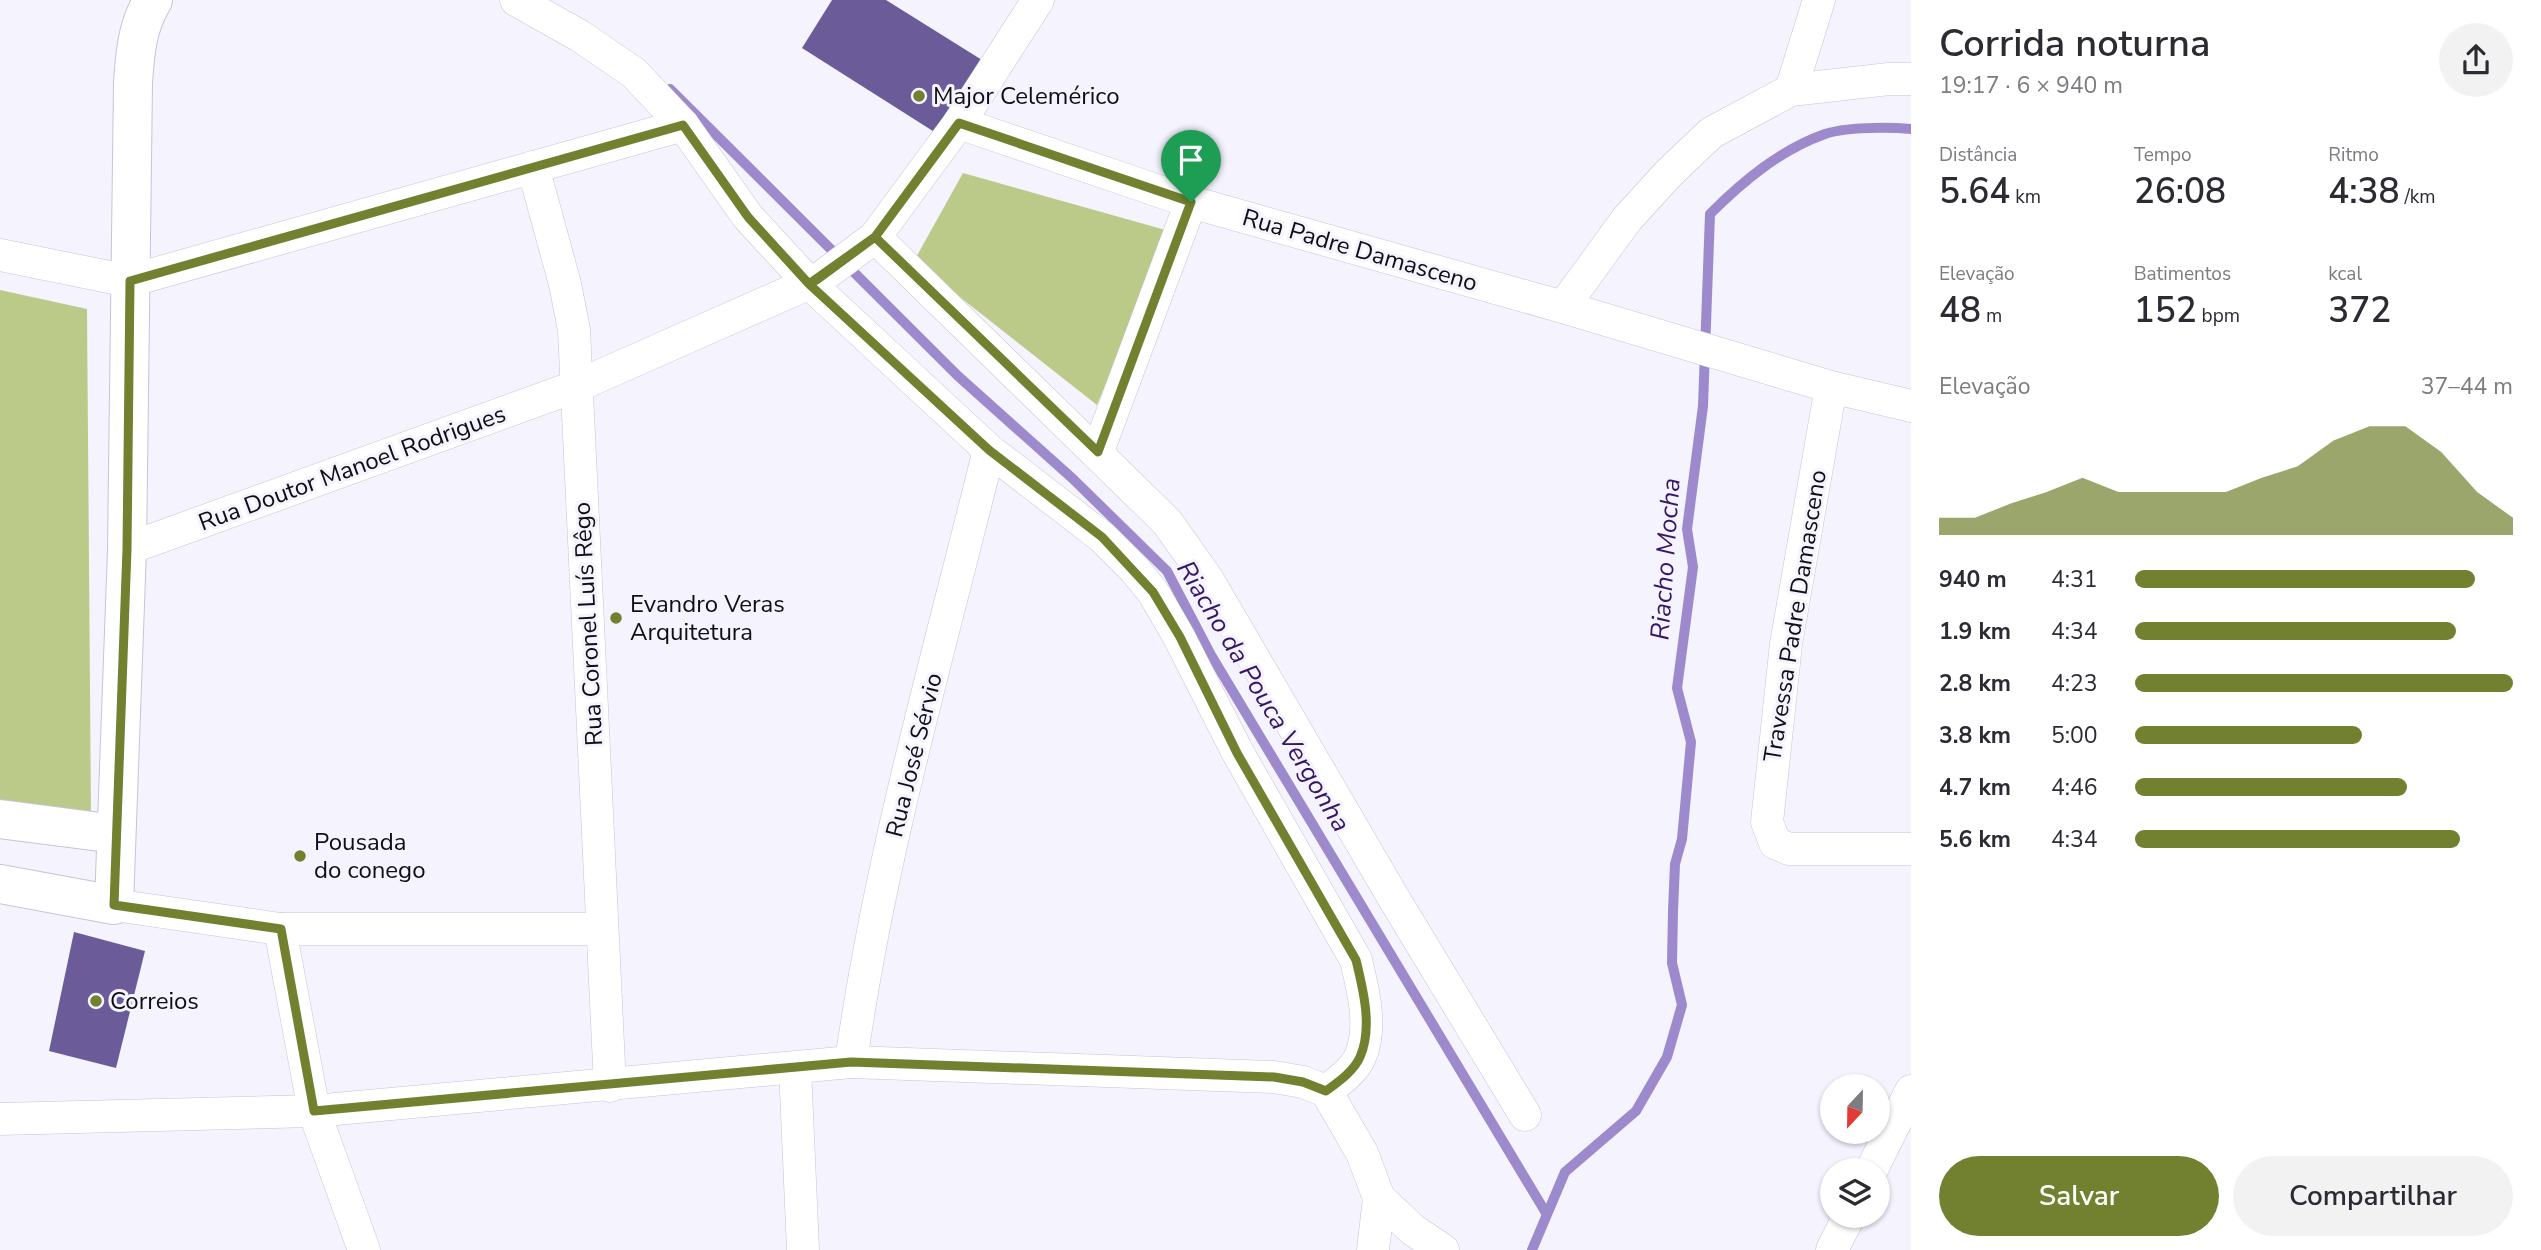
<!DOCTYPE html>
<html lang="pt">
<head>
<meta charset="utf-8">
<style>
	:root { --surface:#fff; --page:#f2f2f3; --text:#2b2b33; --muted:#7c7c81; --accent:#72812f }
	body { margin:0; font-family:"Nunito Sans",sans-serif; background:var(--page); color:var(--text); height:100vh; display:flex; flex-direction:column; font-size:26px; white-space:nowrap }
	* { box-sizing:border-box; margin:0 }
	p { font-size:23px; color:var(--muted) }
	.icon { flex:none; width:38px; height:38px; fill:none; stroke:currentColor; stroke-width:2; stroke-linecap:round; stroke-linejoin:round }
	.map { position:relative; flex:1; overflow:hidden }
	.details { display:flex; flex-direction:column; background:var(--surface); width:630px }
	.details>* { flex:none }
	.needle { width:46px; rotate:202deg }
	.fabs { position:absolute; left:1820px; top:1074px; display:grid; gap:14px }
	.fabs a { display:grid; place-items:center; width:70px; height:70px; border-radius:50%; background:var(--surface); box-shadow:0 2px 5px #0004; font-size:35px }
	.pin { position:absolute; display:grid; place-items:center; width:60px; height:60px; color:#fff; margin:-72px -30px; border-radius:50% 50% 50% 0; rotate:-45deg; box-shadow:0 0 7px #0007 }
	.pin .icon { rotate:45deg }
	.round { display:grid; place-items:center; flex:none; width:74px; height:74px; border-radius:37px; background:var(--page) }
	.overview { display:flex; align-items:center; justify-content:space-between; height:119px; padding:0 28px }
	h1 { font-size:38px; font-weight:600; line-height:52px }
	.metrics { display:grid; grid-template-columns:repeat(3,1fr); gap:10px; height:119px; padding:7px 28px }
	.metrics div { display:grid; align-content:center }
	.metrics b { font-size:35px; font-weight:600 }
	.metrics small { font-size:19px; font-weight:400 }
	.metrics p { font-size:19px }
	.chart { height:196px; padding:14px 28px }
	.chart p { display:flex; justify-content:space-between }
	.chart svg { width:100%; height:126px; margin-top:7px; fill:var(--accent); opacity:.7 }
	.action { display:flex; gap:14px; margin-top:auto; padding:14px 28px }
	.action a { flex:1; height:80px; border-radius:42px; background:var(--accent); color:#fff; font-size:28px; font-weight:600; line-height:80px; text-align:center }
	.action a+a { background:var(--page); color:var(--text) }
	ul { padding:0 28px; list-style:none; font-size:23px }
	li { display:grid; grid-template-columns:112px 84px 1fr; align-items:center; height:52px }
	li i { height:18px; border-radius:9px; background:var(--accent) }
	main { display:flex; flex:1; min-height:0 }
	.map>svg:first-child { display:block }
	.green { fill:#bbca89 }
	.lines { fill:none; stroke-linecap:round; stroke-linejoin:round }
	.stream { stroke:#9c8acd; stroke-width:10 }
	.building { fill:#6c5b99 }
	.street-casing { stroke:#c7c4d5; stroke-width:33 }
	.secondary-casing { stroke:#c7c4d5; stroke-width:40 }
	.street { stroke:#fff; stroke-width:32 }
	.secondary { stroke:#fff; stroke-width:38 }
	.route-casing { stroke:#fff; stroke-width:14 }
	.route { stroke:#72812f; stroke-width:9 }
	.poi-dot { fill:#72812f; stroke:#f5f3fe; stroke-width:2.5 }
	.labels { text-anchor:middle; stroke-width:6; stroke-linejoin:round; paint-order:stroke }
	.poi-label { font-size:24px; fill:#100e14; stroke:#f5f3fe; text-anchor:start }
	.street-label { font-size:24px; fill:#100e14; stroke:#f5f3fe }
	.water-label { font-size:26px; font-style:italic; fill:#351665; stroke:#f5f3fe }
</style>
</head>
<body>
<main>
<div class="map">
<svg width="1911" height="1250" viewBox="0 0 1911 1250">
	<rect width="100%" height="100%" fill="#f5f3fe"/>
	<g class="green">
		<path d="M963 173 1169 231 1097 405 914 261Z"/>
		<path d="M0 290 87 309 91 816 0 806Z"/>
	</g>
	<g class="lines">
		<g class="stream">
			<path d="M670 89 958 376 1072 478 1167 571 1211 655 1546 1213"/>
			<path d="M1532 1250 1565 1172 1636 1111 1667 1057 1682 1005 1672 963 1673 911 1675 864 1682 839 1691 742 1677 688 1693 567 1687 529 1703 406 1710 214C1743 181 1780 150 1825 134 1845 127 1889 127 1911 129"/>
		</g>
	</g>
	<g class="building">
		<path d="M832 0H886L982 60 936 133 802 48Z"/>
		<path d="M74 932 145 951 116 1068 49 1051Z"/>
	</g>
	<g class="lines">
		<defs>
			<g id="street">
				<path d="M516 0 580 36 634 73 683 125 748 217 809 283 989 450 1102 537 1134 569 1153 592 1179 637 1238 753 1356 960C1363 989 1373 1028 1360 1057 1354 1071 1338 1082 1326 1091"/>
				<path d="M1791 90 1819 0"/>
				<path d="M959 123 1191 202 1563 307 1831 387 1911 406"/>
				<path d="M533 167 565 284 574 330 610 1086"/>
				<path d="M875 237 1167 522 1208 580 1393 897 1525 1115"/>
				<path d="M0 255 129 281 683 125"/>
				<path d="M1563 307 1627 219 1669 173 1711 133 1791 90 1889 79H1911"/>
				<path d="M1831 387 1786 644 1767 822 1775 843 1789 849H1911"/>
				<path d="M1098 451 1191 202"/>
				<path d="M127 549 577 386 819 279 875 237 959 123 1038 0"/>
				<path d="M114 905 280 929H601"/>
				<path d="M280 929 314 1111 364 1250"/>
				<path d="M851 1062C880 855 939 653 989 450"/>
				<path d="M795 1068 803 1250"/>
				<path d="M1326 1091 1362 1153 1379 1198 1413 1230 1443 1250"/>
				<path d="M0 1119 314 1111 851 1062 1274 1077 1303 1082 1326 1091"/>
				<path d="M1871 1171 1911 1091"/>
				<path d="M1373 1250 1379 1198"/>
				<path d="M1832 1250 1849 1216"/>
			</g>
			<g id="secondary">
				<path d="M0 819 116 834"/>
				<path d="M0 884 114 905 127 549 133 83C135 53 137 26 153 0"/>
			</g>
		</defs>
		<use href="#street" class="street-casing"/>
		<use href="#secondary" class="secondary-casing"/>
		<use href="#street" class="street"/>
		<use href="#secondary" class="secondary"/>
	</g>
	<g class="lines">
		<defs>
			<path id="route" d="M1191 202 959 123 875 237 809 284 748 217 683 125 130 281 127 549 114 905 281 929 314 1111 851 1062 1274 1077 1303 1082 1326 1091C1338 1082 1354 1071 1360 1057 1373 1028 1363 989 1356 960L1237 753 1180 637 1153 592 1102 537 989 450 809 284 818 279 875 237 1098 452 1191 202"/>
		</defs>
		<use href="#route" class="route-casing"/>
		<use href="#route" class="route"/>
	</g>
	<g class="poi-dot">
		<circle cx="919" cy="96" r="7"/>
		<circle cx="616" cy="618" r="7"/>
		<circle cx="300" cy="856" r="7"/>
		<circle cx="96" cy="1001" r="7"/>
	</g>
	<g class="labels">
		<g class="poi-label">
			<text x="933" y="104">Major Celemérico</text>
			<text x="630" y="612">Evandro Veras<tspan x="630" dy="28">Arquitetura</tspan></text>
			<text x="314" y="850">Pousada<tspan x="314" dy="28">do conego</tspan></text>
			<text x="110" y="1009">Correios</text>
		</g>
		<g class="street-label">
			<text transform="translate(1360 250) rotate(16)" y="8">Rua Padre Damasceno</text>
			<text transform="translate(352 468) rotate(-20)" y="8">Rua Doutor Manoel Rodrigues</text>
			<text transform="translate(1795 616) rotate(-81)" y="8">Travessa Padre Damasceno</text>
			<text transform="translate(588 624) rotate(-93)" y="8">Rua Coronel Luís Rêgo</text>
			<text transform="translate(914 755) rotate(-76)" y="8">Rua José Sérvio</text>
		</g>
		<g class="water-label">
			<text transform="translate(1665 559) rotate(-86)" y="9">Riacho Mocha</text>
			<text transform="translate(1264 696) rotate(59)" y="9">Riacho da Pouca Vergonha</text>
		</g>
	</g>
</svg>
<div class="fabs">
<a><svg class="needle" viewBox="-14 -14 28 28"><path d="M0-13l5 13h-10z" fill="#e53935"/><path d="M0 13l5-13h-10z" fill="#7c7c81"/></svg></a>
<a><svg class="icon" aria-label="layers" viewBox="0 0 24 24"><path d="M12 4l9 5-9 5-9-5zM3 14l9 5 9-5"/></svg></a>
</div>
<div class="pin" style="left:1191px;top:202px;background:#1e9e55"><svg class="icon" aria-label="arrive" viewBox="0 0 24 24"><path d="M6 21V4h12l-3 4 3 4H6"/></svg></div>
</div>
<section class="details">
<div class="overview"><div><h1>Corrida noturna</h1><p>19:17 · 6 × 940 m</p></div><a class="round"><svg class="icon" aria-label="share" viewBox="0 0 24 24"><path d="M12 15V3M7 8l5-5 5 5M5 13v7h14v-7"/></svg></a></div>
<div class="metrics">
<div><p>Distância</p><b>5.64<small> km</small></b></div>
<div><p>Tempo</p><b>26:08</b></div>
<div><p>Ritmo</p><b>4:38<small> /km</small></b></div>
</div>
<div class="metrics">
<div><p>Elevação</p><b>48<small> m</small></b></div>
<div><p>Batimentos</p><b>152<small> bpm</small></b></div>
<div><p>kcal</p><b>372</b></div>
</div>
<div class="chart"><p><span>Elevação</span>37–44 m</p>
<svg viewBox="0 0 160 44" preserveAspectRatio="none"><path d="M0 44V38L10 38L20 33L30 29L40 24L50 29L60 29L70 29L80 29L90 24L100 20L110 11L120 6L130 6L140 15L150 29L160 38V44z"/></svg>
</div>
<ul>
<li><b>940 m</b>4:31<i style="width:90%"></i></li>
<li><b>1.9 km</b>4:34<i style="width:85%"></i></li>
<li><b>2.8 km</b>4:23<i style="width:100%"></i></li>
<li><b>3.8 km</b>5:00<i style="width:60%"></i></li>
<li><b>4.7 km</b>4:46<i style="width:72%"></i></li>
<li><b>5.6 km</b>4:34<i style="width:86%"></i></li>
</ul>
<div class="action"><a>Salvar</a><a>Compartilhar</a></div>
</section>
</main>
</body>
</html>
